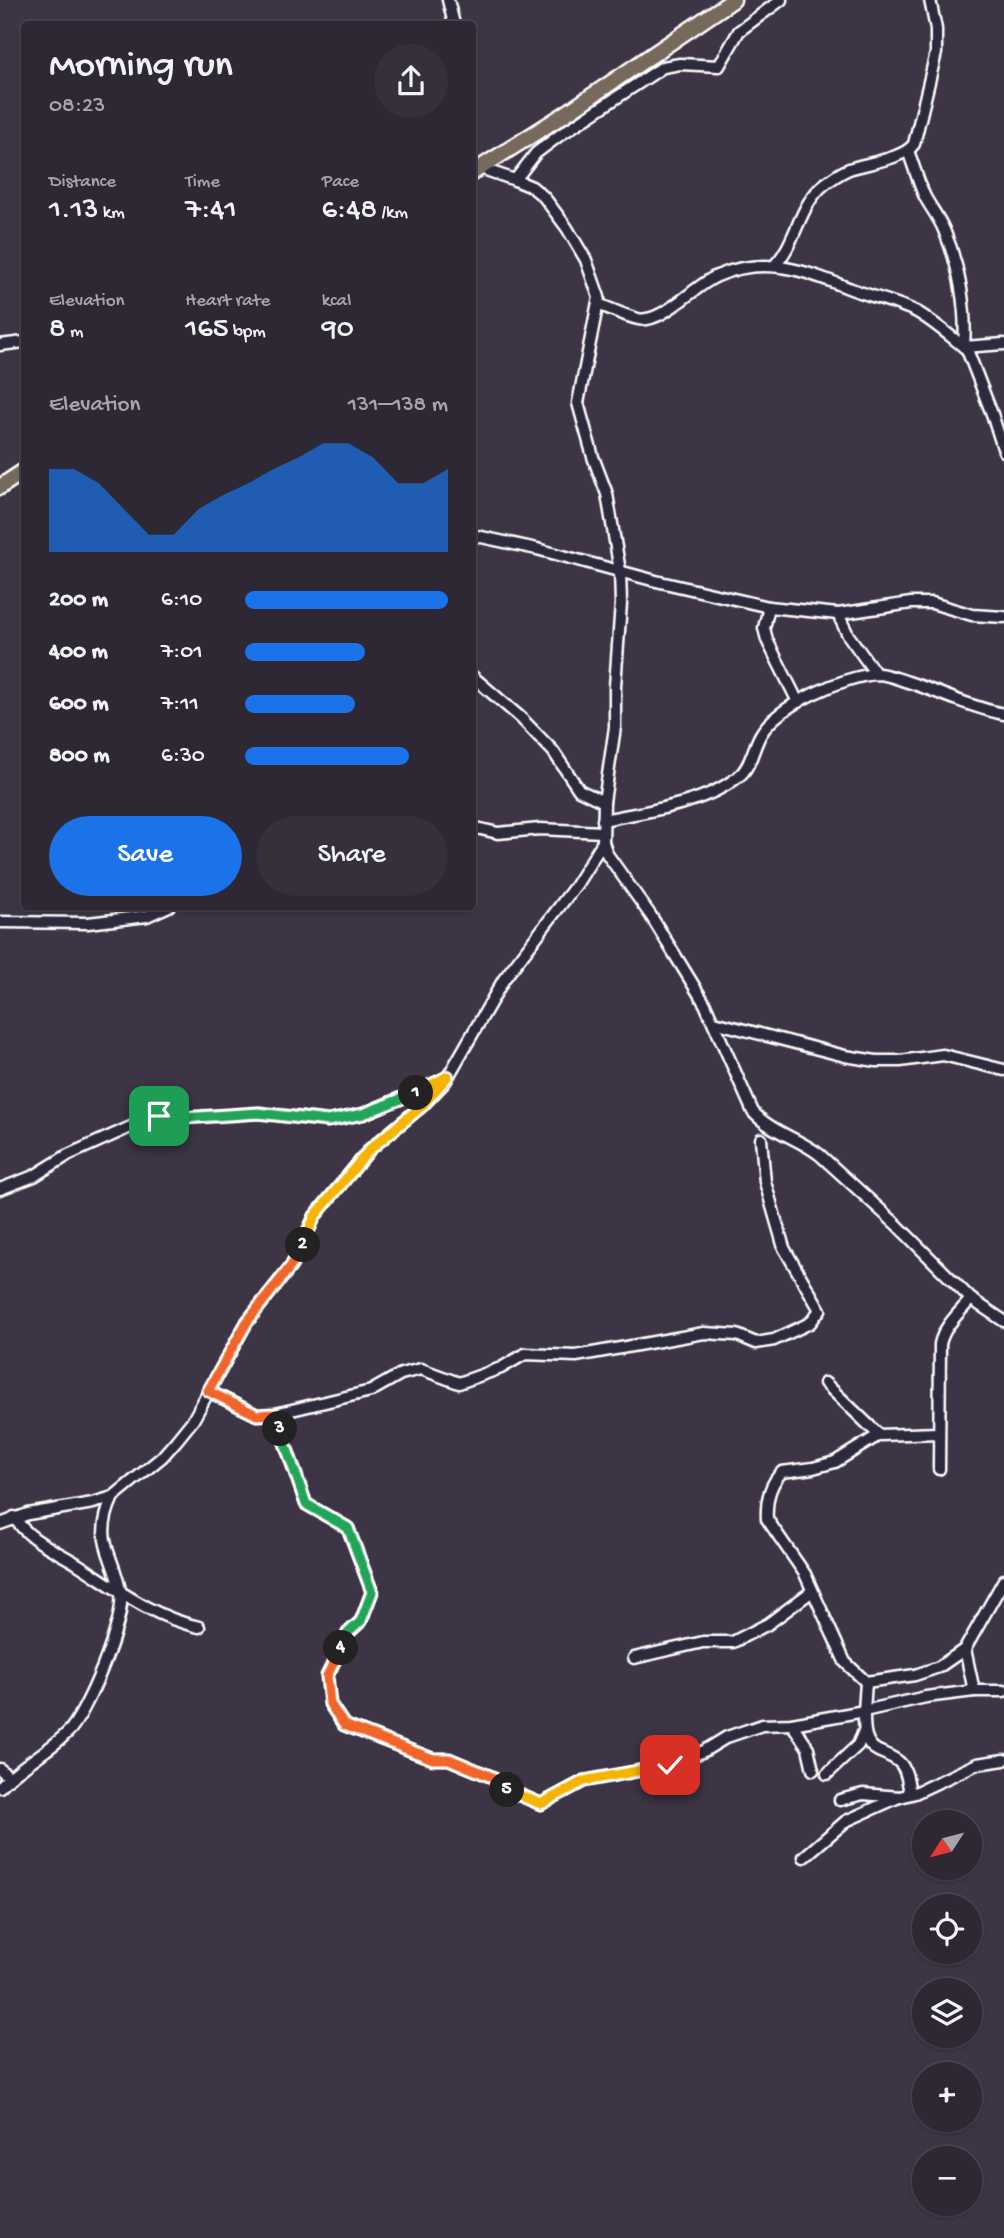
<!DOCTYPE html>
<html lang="en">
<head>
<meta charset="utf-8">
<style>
	:root { --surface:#2e2734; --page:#362f3c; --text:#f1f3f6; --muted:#a7a5ac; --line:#49444f; --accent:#1a73e8 }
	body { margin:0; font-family:"Gochi Hand",sans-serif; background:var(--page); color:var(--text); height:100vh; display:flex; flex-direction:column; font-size:26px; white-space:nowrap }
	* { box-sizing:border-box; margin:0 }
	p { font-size:23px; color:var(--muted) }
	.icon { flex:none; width:38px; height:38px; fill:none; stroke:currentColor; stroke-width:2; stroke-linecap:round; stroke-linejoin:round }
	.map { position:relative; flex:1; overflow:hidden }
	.panel { position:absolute; left:21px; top:21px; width:455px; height:889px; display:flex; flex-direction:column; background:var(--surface); border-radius:7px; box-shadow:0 2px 5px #0004,0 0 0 2px var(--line) }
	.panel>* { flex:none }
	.needle { width:46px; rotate:234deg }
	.buttons { position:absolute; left:912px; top:1810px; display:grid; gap:14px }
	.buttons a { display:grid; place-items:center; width:70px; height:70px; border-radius:50%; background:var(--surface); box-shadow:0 2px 5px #0004,0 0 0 2px var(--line); font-size:35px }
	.pin { position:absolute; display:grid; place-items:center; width:60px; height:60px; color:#fff; margin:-30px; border-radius:14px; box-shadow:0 4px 10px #0006 }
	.km { position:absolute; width:35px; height:35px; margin:-18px; border-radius:50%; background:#222; color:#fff; font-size:19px; line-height:35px; text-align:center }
	.round { display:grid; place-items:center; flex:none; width:74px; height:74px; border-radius:37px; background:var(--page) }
	.head { display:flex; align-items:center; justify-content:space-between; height:119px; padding:0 28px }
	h1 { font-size:38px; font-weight:600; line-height:52px }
	.figures { display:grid; grid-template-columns:repeat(3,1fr); gap:10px; height:119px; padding:7px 28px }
	.figures div { display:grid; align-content:center }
	.figures b { font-size:30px; font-weight:600 }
	.figures small { font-size:19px; font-weight:400 }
	.figures p { font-size:19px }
	.chart { height:196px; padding:14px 28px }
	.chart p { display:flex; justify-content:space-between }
	.chart svg { width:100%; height:126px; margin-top:7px; fill:var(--accent); opacity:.7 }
	.primary-button { display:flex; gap:14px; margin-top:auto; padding:14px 28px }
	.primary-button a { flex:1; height:80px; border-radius:42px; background:var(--accent); color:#fff; font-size:28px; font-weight:600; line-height:80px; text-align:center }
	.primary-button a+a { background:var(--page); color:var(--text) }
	ul { padding:0 28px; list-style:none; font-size:23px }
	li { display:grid; grid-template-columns:112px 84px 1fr; align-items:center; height:52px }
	li i { height:18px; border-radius:9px; background:var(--accent) }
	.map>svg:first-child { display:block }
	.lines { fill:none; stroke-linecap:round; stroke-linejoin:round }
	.minor-casing { stroke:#fff; stroke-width:15 }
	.highway-casing { stroke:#fff; stroke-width:19 }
	.minor { stroke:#2f2a3d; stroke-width:10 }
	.highway { stroke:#77695c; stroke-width:14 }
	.split-1-casing { stroke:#fff; stroke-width:14 }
	.split-2-casing { stroke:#fff; stroke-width:14 }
	.split-3-casing { stroke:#fff; stroke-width:14 }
	.split-4-casing { stroke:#fff; stroke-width:14 }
	.split-5-casing { stroke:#fff; stroke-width:14 }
	.split-6-casing { stroke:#fff; stroke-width:14 }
	.split-1 { stroke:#22a559; stroke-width:9 }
	.split-2 { stroke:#f5b400; stroke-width:9 }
	.split-3 { stroke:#f0652b; stroke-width:9 }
	.split-4 { stroke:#22a559; stroke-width:9 }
	.split-5 { stroke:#f0652b; stroke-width:9 }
	.split-6 { stroke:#f5b400; stroke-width:9 }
</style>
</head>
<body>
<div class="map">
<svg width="1004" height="2238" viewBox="0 0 1004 2238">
	<rect width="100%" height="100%" fill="#3d3445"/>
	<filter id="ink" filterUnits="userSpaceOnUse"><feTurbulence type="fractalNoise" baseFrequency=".0143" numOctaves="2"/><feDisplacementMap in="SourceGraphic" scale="14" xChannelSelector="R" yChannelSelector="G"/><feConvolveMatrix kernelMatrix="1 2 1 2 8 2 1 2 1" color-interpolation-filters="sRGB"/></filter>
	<g filter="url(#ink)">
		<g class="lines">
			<defs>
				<g id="minor">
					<path d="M448 0 454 24"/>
					<path d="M908 151C914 166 918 182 925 197 931 208 939 218 944 230 959 265 967 308 964 347"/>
					<path d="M480 168 515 180 532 187 544 197 567 228 586 260 599 297 578 403 593 457 607 494 620 571 621 603 615 686V727L604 802 603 842 607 854 651 916 705 1004 753 1112C771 1132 800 1139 820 1155L896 1224 971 1299 1004 1321"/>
					<path d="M515 180 536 153 560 135 663 67 680 64 719 66 739 31 781 0"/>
					<path d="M775 265C797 242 799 203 826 183 833 178 841 172 849 169 866 163 904 159 914 144L936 53V29L930 0"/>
					<path d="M598 304C611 309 625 316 638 319 662 324 695 285 717 276 766 255 805 271 851 289 873 297 896 302 917 312 934 322 949 335 964 347L1004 344"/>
					<path d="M0 345 24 342"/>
					<path d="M966 347 992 414 1004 451"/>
					<path d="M472 535 537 549 656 581 769 607 838 614 911 603H932L972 615 1004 617"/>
					<path d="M769 607 764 628 767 640 798 702"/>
					<path d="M838 614 848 635 876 674"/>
					<path d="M472 676 521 718 553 751 579 790 604 802"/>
					<path d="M603 820C646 811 704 805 739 776 751 767 753 747 761 734 778 705 844 676 877 674 887 674 898 679 908 682 940 692 971 708 1004 714"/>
					<path d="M472 827 498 833 540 829 602 832"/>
					<path d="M0 922 88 923 147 916 169 906"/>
					<path d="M714 1022 845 1056 876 1061H900L943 1055 1004 1070"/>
					<path d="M0 1189 34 1176 68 1155 153 1117 183 1118 259 1113 328 1121 363 1114 445 1079"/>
					<path d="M825 1383 879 1435 938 1433"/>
					<path d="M208 1391 257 1415 275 1414 371 1391 401 1374 421 1369 459 1383 501 1368 525 1354 576 1356 704 1333 737 1335 756 1343 774 1340 810 1323 820 1310 784 1248 765 1182 761 1139"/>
					<path d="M275 1414 306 1504 348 1528 372 1592 361 1621 348 1633 327 1676 330 1704 344 1725 433 1759H449L492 1777 501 1787 541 1804 584 1781 670 1765 704 1751 727 1737 762 1725 792 1724 864 1711 866 1682"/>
					<path d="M879 1435 835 1462 813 1468 782 1472C770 1484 766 1502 767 1519L805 1574 845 1662 866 1682 915 1675 939 1667 965 1649"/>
					<path d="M939 1469 940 1344C944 1326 959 1313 971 1299"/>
					<path d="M14 1517C30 1542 56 1550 79 1565 118 1590 153 1617 199 1627"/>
					<path d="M0 1524 28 1514 93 1503 113 1497 162 1457 176 1441 193 1420 247 1322 291 1266 315 1216 370 1149 422 1106 445 1082 504 979 576 885 603 842"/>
					<path d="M634 1658 703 1642H733L768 1624 811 1592"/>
					<path d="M974 1691 965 1649 1004 1580"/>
					<path d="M792 1724 808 1748 813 1770"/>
					<path d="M0 1769 9 1777"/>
					<path d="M827 1774 858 1745 864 1731"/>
					<path d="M0 1787C19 1766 47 1753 67 1733 86 1716 125 1620 121 1595 114 1552 92 1543 113 1497"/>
					<path d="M910 1794C908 1783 907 1769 899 1762 893 1757 885 1754 878 1751 863 1744 864 1725 864 1711L926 1697 974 1691H1004"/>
					<path d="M840 1800 863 1794 900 1797 915 1793 977 1764 1004 1760"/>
					<path d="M804 1857 846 1821 899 1797"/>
				</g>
				<g id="highway">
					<path d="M472 173 565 114 733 0"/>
					<path d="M0 487 24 471"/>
				</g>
			</defs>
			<use href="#minor" class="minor-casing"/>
			<use href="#highway" class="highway-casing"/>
			<use href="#minor" class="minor"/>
			<use href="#highway" class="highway"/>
		</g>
	</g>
	<g class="lines" filter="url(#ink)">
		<defs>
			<path id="split-1" d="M159 1116 183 1118 258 1113 328 1121 363 1114 416 1093"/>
			<path id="split-2" d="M303 1245 315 1216 370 1149 422 1106 448 1076 416 1093"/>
			<path id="split-3" d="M280 1429 275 1414 257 1415 208 1391 247 1322 291 1266 303 1245"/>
			<path id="split-4" d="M280 1429 306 1504 348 1528 372 1592 361 1621 348 1633 341 1648"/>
			<path id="split-5" d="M341 1648 327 1676 330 1704 344 1725 433 1759H449L492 1777 501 1787 507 1790"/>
			<path id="split-6" d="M507 1790 541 1804 584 1781 670 1765"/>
		</defs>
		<use href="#split-1" class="split-1-casing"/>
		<use href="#split-2" class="split-2-casing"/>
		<use href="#split-3" class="split-3-casing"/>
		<use href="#split-4" class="split-4-casing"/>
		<use href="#split-5" class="split-5-casing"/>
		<use href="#split-6" class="split-6-casing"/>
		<use href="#split-1" class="split-1"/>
		<use href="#split-2" class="split-2"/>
		<use href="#split-3" class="split-3"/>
		<use href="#split-4" class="split-4"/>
		<use href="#split-5" class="split-5"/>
		<use href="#split-6" class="split-6"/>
	</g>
</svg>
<div class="buttons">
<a><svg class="needle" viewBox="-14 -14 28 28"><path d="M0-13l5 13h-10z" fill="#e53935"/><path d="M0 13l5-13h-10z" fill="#a7a5ac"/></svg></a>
<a><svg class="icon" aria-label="locate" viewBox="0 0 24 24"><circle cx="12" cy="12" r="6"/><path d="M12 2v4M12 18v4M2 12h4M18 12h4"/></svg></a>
<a><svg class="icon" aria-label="layers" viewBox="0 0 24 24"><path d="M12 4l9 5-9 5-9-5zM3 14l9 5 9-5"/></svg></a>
<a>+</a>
<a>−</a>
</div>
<div class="pin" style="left:159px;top:1116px;background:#1e9e55"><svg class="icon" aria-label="arrive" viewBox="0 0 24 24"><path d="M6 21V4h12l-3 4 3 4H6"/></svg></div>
<div class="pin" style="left:670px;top:1765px;background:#d93025"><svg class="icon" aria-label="check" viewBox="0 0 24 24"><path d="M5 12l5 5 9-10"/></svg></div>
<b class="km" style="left:416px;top:1093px">1</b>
<b class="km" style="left:303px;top:1245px">2</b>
<b class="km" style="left:280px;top:1429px">3</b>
<b class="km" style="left:341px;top:1648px">4</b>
<b class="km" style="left:507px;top:1790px">5</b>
<section class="panel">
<div class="head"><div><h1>Morning run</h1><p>08:23</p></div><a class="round"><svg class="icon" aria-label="share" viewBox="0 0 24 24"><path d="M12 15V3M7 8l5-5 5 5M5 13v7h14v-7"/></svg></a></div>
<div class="figures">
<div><p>Distance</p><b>1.13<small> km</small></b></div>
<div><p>Time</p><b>7:41</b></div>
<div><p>Pace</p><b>6:48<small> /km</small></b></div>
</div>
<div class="figures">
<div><p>Elevation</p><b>8<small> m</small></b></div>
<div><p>Heart rate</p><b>165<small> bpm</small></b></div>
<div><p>kcal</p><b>90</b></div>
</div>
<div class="chart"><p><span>Elevation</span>131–138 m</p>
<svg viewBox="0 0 160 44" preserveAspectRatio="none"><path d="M0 44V15L10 15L20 20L30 29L40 38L50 38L60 29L70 24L80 20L90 15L100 11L110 6L120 6L130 11L140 20L150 20L160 15V44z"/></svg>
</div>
<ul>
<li><b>200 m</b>6:10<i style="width:100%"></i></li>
<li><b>400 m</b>7:01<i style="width:59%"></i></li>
<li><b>600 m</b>7:11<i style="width:54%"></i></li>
<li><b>800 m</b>6:30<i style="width:81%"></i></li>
</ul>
<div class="primary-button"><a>Save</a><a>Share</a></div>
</section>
</div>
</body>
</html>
